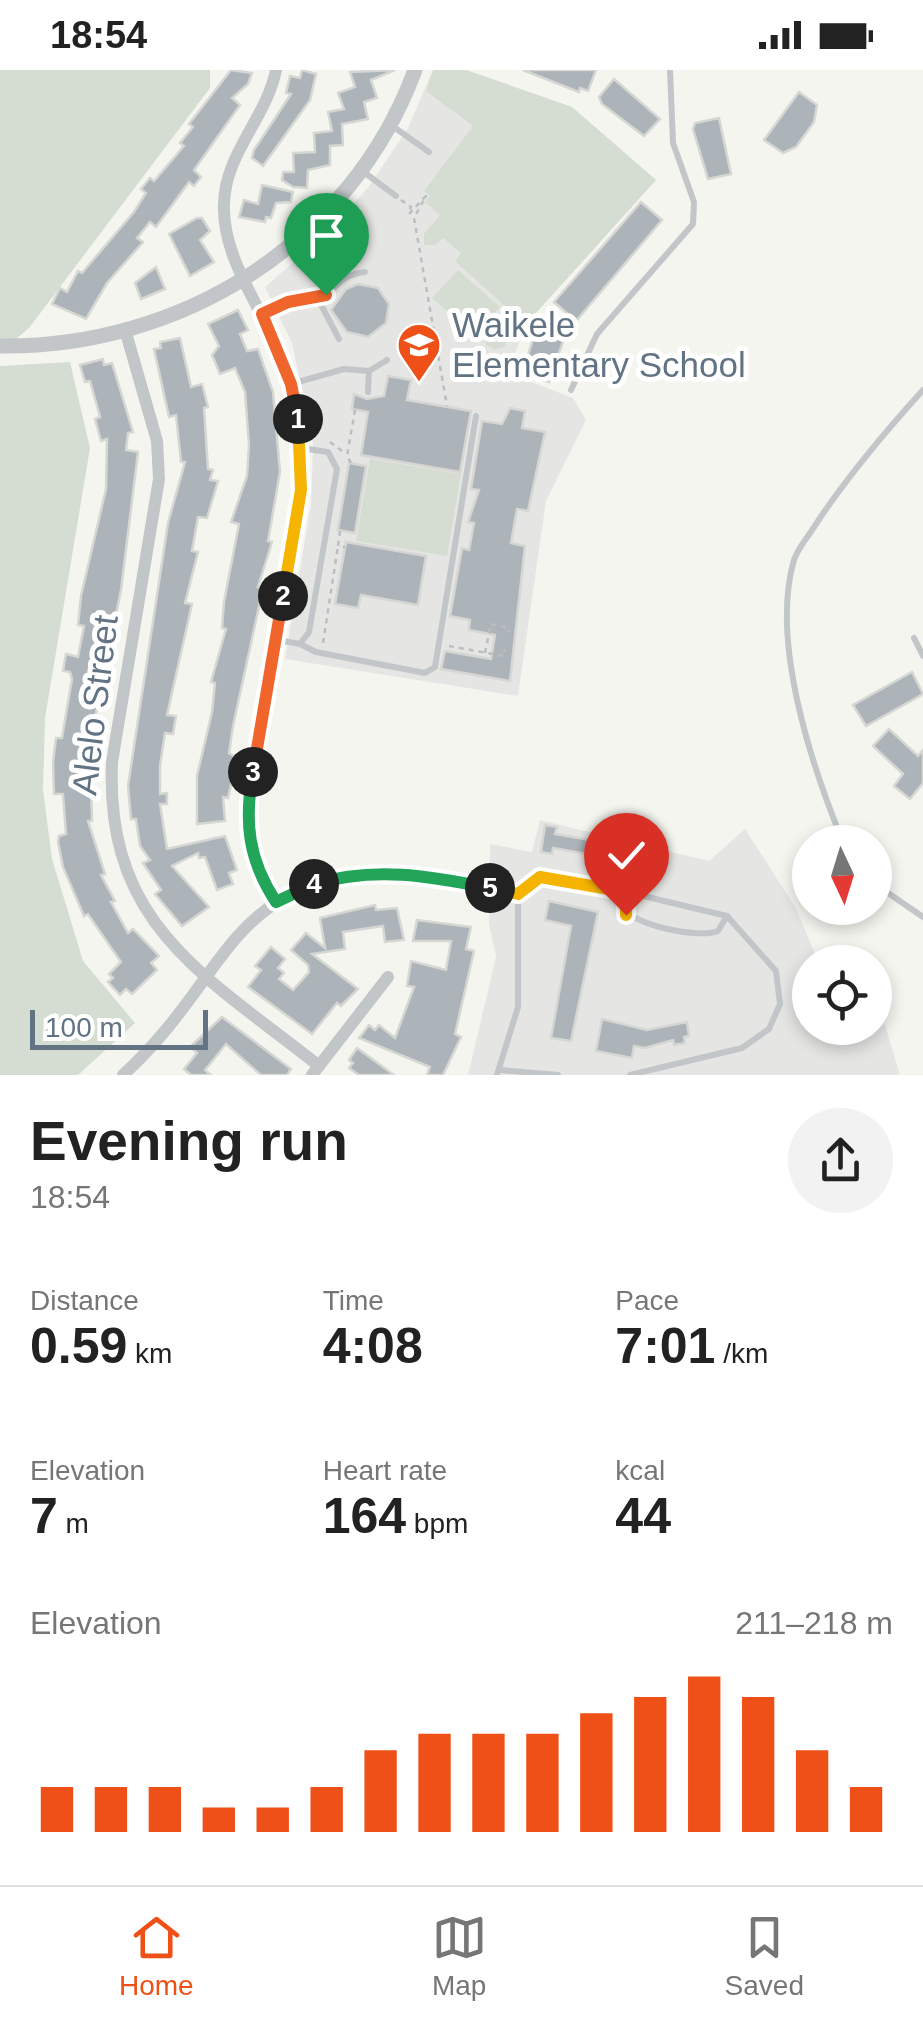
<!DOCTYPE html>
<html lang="en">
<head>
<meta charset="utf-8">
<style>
	:root { --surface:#fff; --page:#f2f2f2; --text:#222; --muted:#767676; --line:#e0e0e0; --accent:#ee5017 }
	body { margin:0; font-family:Helvetica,sans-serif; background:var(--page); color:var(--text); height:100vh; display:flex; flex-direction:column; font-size:38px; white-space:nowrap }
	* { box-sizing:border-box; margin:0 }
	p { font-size:32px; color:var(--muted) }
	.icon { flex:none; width:55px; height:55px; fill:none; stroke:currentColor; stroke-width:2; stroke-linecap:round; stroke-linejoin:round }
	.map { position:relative; height:1005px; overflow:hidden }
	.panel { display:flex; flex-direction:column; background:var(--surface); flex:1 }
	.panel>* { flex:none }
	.needle { width:65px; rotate:176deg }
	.buttons { position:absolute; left:792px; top:755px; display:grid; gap:20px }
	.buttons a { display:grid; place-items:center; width:100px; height:100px; border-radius:50%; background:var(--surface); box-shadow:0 5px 15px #0003; font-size:50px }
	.scale { position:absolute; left:30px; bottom:25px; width:178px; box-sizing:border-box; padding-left:10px; border:5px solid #627384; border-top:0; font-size:28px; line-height:35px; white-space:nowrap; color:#627384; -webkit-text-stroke:8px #fff; paint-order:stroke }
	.pin { position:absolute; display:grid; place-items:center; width:85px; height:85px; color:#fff; margin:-102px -42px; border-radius:50% 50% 50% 0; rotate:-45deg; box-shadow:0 0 10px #0007 }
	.pin .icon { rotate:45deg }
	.km { position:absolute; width:50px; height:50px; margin:-25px; border-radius:50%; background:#222; color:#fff; font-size:28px; line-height:50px; text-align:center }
	.round { display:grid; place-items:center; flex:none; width:105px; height:105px; border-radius:52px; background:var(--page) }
	.headline { display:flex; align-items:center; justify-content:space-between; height:170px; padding:0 30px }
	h1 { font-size:55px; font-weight:600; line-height:75px }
	.stats { display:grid; grid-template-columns:repeat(3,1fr); gap:15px; height:170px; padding:10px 30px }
	.stats div { display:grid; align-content:center }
	.stats b { font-size:50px; font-weight:600 }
	.stats small { font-size:28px; font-weight:400 }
	.stats p { font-size:28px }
	.chart { height:280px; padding:20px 30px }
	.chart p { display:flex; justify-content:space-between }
	.chart svg { width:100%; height:180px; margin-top:10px; stroke:var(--accent); stroke-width:6 }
	.status { display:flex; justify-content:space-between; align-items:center; height:70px; padding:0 50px; background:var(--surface); direction:ltr }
	.status svg { height:28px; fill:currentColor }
	.menu { display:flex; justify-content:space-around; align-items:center; height:140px; border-top:2px solid var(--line); background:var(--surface); font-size:28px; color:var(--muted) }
	.menu a { display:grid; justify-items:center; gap:5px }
	.menu .current { color:var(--accent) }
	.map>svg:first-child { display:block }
	.built { fill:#e5e6e4 }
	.green { fill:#d5dcd1 }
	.building { fill:#acb3b9; stroke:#d6d6d3; stroke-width:2.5 }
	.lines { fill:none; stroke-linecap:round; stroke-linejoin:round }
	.path { stroke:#bbbec0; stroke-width:2.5; stroke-dasharray:5 5; stroke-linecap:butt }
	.service { stroke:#c2c6c9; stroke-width:6 }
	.minor { stroke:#c2c6c9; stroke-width:12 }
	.tertiary { stroke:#c2c6c9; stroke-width:15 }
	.split-1-casing { stroke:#fff; stroke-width:20 }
	.split-2-casing { stroke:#fff; stroke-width:20 }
	.split-3-casing { stroke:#fff; stroke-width:20 }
	.split-4-casing { stroke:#fff; stroke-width:20 }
	.split-5-casing { stroke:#fff; stroke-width:20 }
	.split-6-casing { stroke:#fff; stroke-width:20 }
	.split-1 { stroke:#f0652b; stroke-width:12 }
	.split-2 { stroke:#f5b400; stroke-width:12 }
	.split-3 { stroke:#f0652b; stroke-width:12 }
	.split-4 { stroke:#22a559; stroke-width:12 }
	.split-5 { stroke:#22a559; stroke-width:12 }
	.split-6 { stroke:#f5b400; stroke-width:12 }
	.labels { text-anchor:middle; stroke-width:10; stroke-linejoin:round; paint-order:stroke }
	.poi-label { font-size:35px; fill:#627384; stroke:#fff; text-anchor:start }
	.street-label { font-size:35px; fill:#627384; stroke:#fff }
</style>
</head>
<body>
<div class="status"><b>18:54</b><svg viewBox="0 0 49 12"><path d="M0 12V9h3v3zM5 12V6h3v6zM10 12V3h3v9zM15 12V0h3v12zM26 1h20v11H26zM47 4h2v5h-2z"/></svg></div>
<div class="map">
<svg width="923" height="1005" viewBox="0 0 923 1005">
	<rect width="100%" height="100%" fill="#f5f5f0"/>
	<g class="built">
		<path d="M433 0H466L572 37 656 110 526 254 508 303 573 328 586 350 546 431 518 626 285 589 311 434 313 374 292 273 265 217 333 158 370 115 408 58Z"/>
		<path d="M540 750 709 791 745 759 796 838 815 884 824 892H810V958H875V938L882 945 900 1005H468L496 887 489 854 490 774 532 782Z"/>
	</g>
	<g class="green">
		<path d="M0 0H210V18L29 258 0 282Z"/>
		<path d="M433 0H466L572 37 656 110 526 254 517 247 503 258 508 266 505 276 495 280 486 275 485 265 492 257 502 258 494 250 506 237 455 191 461 183 443 168 435 175H424V164L440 145 425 132 430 126 424 121 473 56 426 21Z"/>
		<path d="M458 200 500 237 475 266 432 228Z"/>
		<path d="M70 292 90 378 45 648 43 720 52 789 83 891 135 953 78 1005H0V296Z"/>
		<path d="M370 389 461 404 447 486 356 471Z"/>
	</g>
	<g class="building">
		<path d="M231 0 252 3 248 14 232 28 240 35 194 100 201 107 194 116 189 112 156 157 150 152 137 168 143 172 107 213 86 249 52 234 60 218 67 222 78 201 82 203 134 142 146 123 141 119 150 108 154 111 184 76 180 73 193 57 189 54Z"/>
		<path d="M302 0 316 4 310 30 263 96 252 88 254 80 291 24 286 23 290 6 300 8Z"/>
		<path d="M395 0 371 10 377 28 364 32 368 49 342 54 343 75 330 76V95L308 100 307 118 293 117 282 110 283 102H294L293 83 315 82 314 63 332 61 328 42 344 39 338 23 355 17 350 2Z"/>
		<path d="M523 0H596L588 21 580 18 579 22Z"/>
		<path d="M614 9 660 49 644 66 602 34 599 27Z"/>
		<path d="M799 22 817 35 814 52 796 77 783 83 764 70Z"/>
		<path d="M719 48 731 104 708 109 693 59 695 53Z"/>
		<path d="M262 115 293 122 291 132 276 133 271 148 266 147 265 152 239 147 244 130 258 134Z"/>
		<path d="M641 132 662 150 576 251 554 232Z"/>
		<path d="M197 148H202L210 161 200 170 214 192 190 206 169 164Z"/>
		<path d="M156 197 165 219 141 229 135 213Z"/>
		<path d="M358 214 378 218 389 234 386 253 368 267 347 262 331 240 346 219Z"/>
		<path d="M238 240 248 260 240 264 247 281 258 279 273 322 280 402 268 471 272 472 258 517 263 518 233 656 229 683 237 688 228 728 223 727 225 751 197 754V706L212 642 215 613 211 612 226 559 222 558 224 532 239 454 231 452 247 406 249 375 245 322 235 298 220 304 212 285 219 276 208 254Z"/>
		<path d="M540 248 568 257 549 312 522 303Z"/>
		<path d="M180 268 191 317 202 314 208 337 204 338 208 399 213 400 210 410 218 411 207 448 198 447 192 481 198 482 185 533 192 534 167 645 176 646 173 664 165 663 160 696V724L167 723V734H160L167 779 225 766 237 800 229 803 233 814 217 820 205 787 199 788 198 783 172 796 209 837 182 856 155 824 161 820 143 793 150 790 140 776 136 749H131L128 716 168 453 185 392H181L176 345 169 347 154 279 161 278 160 272Z"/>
		<path d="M103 289 104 295 112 293 133 362 128 363 126 380 138 382 121 520 90 672 92 751H88L105 804 101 805 115 831 111 832 128 863 133 859 159 886 151 893 157 900 132 924 126 919 120 925 108 912 113 908 109 904 121 892 88 844 84 846 63 797 58 772 59 766 66 764 63 724H54L53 693 56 668H62L72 609 70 602 63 601 66 584 78 587 84 556 78 555 81 526 106 419 107 369 101 371 95 349 100 347 90 311 85 312 80 295Z"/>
		<path d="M388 306 411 310 407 330 471 341 460 402 361 385 368 342 352 339 354 324 367 329 384 326Z"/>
		<path d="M510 338 525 341 522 358 545 362 528 441 517 439 511 473 525 476 510 611 441 599 445 581 491 589 495 565 469 560 470 550 450 546 462 478 469 480 474 453 468 452 479 420 471 419 482 351 502 354Z"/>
		<path d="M349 393 366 396 355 463 338 460Z"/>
		<path d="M346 472 426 486 418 535 361 525 358 538 335 534Z"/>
		<path d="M912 602 923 624 866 656 853 635Z"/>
		<path d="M889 659 918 686 923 680V713L910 729 894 716 903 704 873 676Z"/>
		<path d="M545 755 557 757 555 764 590 770 587 784 553 778 552 784 541 782Z"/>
		<path d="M549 831 598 842 571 971 551 968 571 856 545 850Z"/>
		<path d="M375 835 376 840 397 838 404 870 385 872 383 856 343 862 345 879 312 884 358 919 341 936 337 933 312 964 248 917 261 900 255 896 271 877 285 889 278 898 284 903 279 909 293 920 309 902 308 895 291 880 306 863 325 878 320 848Z"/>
		<path d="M417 850 471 857 466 879 474 881 455 964 461 967 443 1005H427L430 997 359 968 369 955 375 960 379 955 395 968 414 917 407 916 411 891 446 900 451 871H413Z"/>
		<path d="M222 947 291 999 287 1005H261L226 974 205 1000 211 1005H191L184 999 197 983 190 977Z"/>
		<path d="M602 949 647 960 687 952 689 966 684 967 685 973 674 975 673 970 645 978 634 976 632 988 596 981Z"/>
		<path d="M357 978 394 1005H359L349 998 353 993 349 990Z"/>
	</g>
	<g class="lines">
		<g class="path">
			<path d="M401 130 411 137 409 144"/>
			<path d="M409 144 426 126 414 148 447 336"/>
			<path d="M330 372 346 384"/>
			<path d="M351 393 347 386 355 340"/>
			<path d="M340 461 338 476 345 477"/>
			<path d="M323 573 338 476"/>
			<path d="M449 576 504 586 505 579"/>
			<path d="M485 583 491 554 509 558V562"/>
		</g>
		<g class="service">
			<path d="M391 55 429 82"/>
			<path d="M361 100 396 126"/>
			<path d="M318 229 339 269"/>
			<path d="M263 244C282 233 314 233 325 225 341 213 343 205 365 202"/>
			<path d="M291 314 344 299 369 301 387 290"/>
			<path d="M571 320 597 264 693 154 694 132 673 73 670 0"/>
			<path d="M368 322 369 301"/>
			<path d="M914 568 923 586"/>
			<path d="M278 570 300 574 309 562 337 399 328 382 301 378"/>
			<path d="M300 574 316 582 425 603 435 597 476 346"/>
			<path d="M843 772C812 697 770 571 794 490 798 477 811 463 818 451 850 403 884 363 923 320"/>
			<path d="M417 803 518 824 540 807 593 814 727 846 776 901 780 934 769 959 742 978 630 1005"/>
			<path d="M875 814 923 847"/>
			<path d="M627 822 623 837C631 855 700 869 718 861L727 846"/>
			<path d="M500 1000 558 1005"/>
			<path d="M497 1005 518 937V824"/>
		</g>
		<g class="minor">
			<path d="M276 0C266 49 225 83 224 134 222 188 261 236 280 284 297 328 303 373 301 420L247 747 253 788 277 832"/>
			<path d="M126 263 157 371 159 409 112 692C105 856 205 905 319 996"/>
			<path d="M123 1005C238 900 223 800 415 803"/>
			<path d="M312 1005 388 907"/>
		</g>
		<path class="tertiary" d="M0 276C180 278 351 174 415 0"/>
	</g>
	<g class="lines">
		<defs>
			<path id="split-1" d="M298 349 291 314 262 244 288 232 326 225"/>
			<path id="split-2" d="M283 526 301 420 298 349"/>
			<path id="split-3" d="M253 702 283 526"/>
			<path id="split-4" d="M253 702C244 752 248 789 276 832L314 814"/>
			<path id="split-5" d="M314 814C375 796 429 806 490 818"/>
			<path id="split-6" d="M490 818 518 824 540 807 626 822V845"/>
		</defs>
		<use href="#split-1" class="split-1-casing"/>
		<use href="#split-2" class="split-2-casing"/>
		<use href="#split-3" class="split-3-casing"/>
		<use href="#split-4" class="split-4-casing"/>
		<use href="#split-5" class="split-5-casing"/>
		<use href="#split-6" class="split-6-casing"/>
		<use href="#split-1" class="split-1"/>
		<use href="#split-2" class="split-2"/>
		<use href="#split-3" class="split-3"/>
		<use href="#split-4" class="split-4"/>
		<use href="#split-5" class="split-5"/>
		<use href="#split-6" class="split-6"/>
	</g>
	<defs>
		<symbol id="school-pin" viewBox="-11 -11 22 30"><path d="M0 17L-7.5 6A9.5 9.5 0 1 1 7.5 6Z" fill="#ee5017" stroke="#fff"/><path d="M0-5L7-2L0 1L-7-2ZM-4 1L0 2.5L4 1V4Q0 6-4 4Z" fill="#fff"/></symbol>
	</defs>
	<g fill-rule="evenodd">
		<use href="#school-pin" x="394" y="250" width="50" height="68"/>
	</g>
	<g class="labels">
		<g class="poi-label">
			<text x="452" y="267">Waikele<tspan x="452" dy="40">Elementary School</tspan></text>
		</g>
		<g class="street-label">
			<text transform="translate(95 635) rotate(-83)" y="12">Alelo Street</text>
		</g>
	</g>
</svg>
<div class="buttons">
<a><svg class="needle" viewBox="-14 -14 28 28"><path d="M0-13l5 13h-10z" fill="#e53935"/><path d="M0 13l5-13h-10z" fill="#767676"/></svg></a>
<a><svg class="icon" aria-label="locate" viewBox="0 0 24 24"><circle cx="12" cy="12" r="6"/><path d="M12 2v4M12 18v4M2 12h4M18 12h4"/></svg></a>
</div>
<div class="scale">100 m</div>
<div class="pin" style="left:326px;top:225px;background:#1e9e55"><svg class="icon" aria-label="arrive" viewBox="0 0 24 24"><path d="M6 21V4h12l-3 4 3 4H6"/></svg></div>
<div class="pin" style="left:626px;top:845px;background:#d93025"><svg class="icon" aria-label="check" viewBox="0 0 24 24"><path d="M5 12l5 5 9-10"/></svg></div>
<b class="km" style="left:298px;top:349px">1</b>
<b class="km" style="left:283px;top:526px">2</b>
<b class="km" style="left:253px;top:702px">3</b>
<b class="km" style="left:314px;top:814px">4</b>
<b class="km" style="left:490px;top:818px">5</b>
</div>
<section class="panel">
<div class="headline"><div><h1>Evening run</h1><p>18:54</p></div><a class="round"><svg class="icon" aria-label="share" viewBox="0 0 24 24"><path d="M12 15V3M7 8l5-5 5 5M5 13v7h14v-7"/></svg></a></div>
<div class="stats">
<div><p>Distance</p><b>0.59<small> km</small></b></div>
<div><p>Time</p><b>4:08</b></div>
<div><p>Pace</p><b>7:01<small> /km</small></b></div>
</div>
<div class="stats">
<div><p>Elevation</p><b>7<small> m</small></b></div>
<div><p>Heart rate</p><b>164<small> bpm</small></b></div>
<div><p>kcal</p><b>44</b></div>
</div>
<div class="chart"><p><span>Elevation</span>211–218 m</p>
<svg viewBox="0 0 160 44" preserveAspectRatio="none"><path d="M5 44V33M15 44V33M25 44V33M35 44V38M45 44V38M55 44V33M65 44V24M75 44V20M85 44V20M95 44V20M105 44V15M115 44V11M125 44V6M135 44V11M145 44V24M155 44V33"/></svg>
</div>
</section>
<nav class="menu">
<a class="current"><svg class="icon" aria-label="home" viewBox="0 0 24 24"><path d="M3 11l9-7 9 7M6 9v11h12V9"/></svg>Home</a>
<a><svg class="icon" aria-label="map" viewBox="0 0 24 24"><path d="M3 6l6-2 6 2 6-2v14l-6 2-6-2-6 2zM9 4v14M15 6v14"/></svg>Map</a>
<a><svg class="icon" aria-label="saved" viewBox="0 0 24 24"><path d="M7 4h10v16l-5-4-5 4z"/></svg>Saved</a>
</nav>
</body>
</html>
